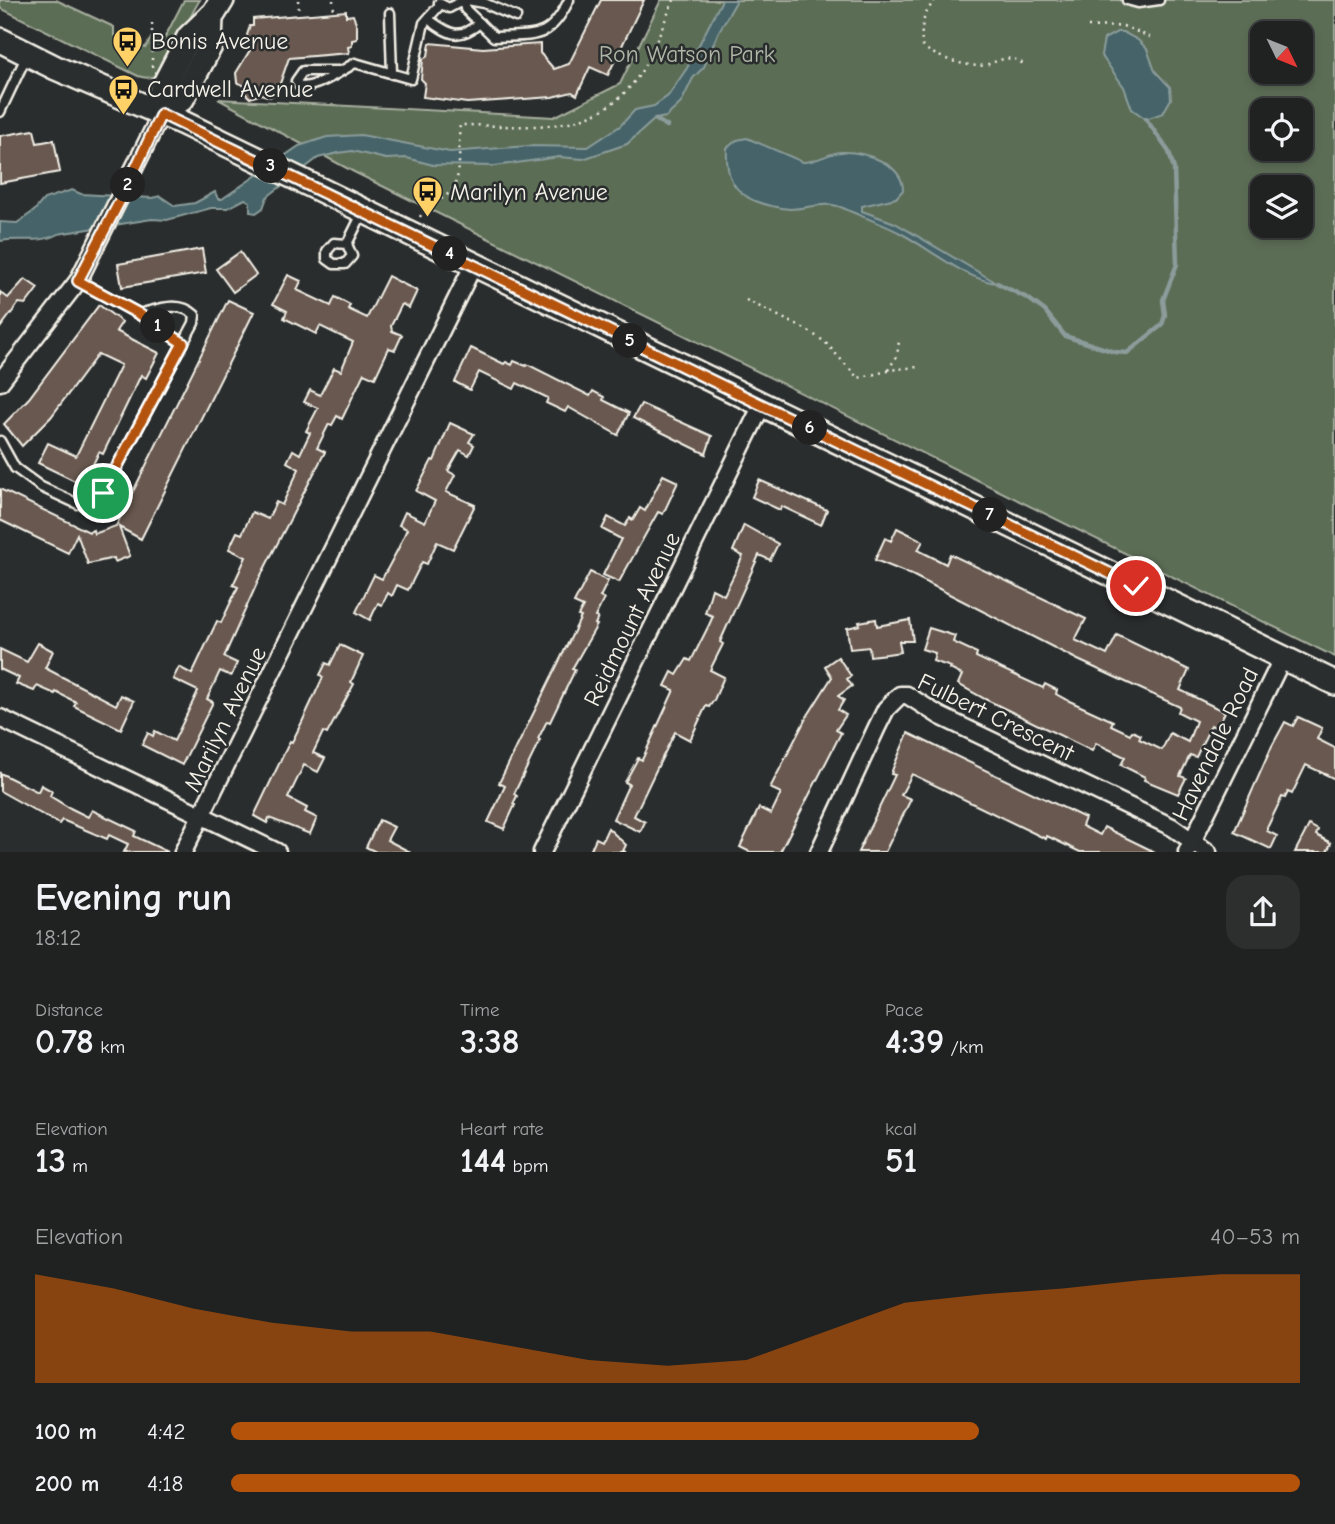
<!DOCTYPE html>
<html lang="en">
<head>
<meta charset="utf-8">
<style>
	:root { --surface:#202222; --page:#2d2f2f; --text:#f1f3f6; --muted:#a2a4a5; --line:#3d3f40; --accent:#b45309 }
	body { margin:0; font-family:"Comic Neue",sans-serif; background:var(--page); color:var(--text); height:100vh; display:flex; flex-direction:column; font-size:26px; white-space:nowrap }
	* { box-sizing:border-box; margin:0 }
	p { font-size:23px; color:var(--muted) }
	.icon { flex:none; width:38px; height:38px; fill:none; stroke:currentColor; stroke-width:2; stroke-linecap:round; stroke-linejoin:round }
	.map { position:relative; height:852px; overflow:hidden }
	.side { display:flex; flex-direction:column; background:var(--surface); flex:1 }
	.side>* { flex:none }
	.needle { width:46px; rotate:133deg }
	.fabs { position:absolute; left:1250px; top:21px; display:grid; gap:14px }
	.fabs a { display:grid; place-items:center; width:63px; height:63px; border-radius:14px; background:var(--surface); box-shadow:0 4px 10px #0003,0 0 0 2px var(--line); font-size:35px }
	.pin { position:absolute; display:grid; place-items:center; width:60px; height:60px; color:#fff; margin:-30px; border:4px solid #fff; border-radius:50%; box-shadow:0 2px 7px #0007 }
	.km { position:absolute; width:35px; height:35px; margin:-18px; border-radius:50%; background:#222; color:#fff; font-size:19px; line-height:35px; text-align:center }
	.round { display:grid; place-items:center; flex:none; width:74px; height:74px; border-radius:21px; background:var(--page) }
	.overview { display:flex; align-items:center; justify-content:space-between; height:119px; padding:0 35px }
	h1 { font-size:38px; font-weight:700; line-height:52px }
	.metrics { display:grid; grid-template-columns:repeat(3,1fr); gap:10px; height:119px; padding:7px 35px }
	.metrics div { display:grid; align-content:center }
	.metrics b { font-size:35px; font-weight:700 }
	.metrics small { font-size:19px; font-weight:400 }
	.metrics p { font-size:19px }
	.chart { height:196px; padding:14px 35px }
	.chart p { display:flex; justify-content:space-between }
	.chart svg { width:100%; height:126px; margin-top:7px; fill:var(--accent); opacity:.7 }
	ul { padding:0 35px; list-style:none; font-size:23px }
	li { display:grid; grid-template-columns:112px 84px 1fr; align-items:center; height:52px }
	li i { height:18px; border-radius:9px; background:var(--accent) }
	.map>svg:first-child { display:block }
	.green { fill:#5b6d56; stroke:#a8af9f; stroke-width:2; fill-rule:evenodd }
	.water { fill:#456467; stroke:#8b9c9b; stroke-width:2 }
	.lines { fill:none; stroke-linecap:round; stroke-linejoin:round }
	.stream { stroke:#8b9c9b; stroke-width:4.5 }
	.building { fill:#685850; stroke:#f4f1e8; stroke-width:2 }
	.lane-casing { stroke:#f4f1e8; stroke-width:13 }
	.street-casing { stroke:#f4f1e8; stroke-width:21 }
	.secondary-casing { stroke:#f4f1e8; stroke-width:28 }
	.path { stroke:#f4f1e8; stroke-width:2.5; stroke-dasharray:2 5; stroke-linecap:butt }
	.lane { stroke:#2a2d2e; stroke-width:8 }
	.street { stroke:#2a2d2e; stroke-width:16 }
	.secondary { stroke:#2a2d2e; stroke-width:23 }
	.route-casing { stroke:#fff; stroke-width:14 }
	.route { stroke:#b45309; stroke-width:9 }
	.labels { text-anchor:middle; stroke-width:5; stroke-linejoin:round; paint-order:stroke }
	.poi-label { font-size:24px; fill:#f4f1e8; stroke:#2a2d2e; text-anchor:start }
	.park-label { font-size:24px; fill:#afb6a6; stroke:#2a2d2e }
	.street-label { font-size:24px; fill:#f4f1e8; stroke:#2a2d2e }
</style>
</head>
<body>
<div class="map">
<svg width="1335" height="852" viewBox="0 0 1335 852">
	<rect width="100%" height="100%" fill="#2a2d2e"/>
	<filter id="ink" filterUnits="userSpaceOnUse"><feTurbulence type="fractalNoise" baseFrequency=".0143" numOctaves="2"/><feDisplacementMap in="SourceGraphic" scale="14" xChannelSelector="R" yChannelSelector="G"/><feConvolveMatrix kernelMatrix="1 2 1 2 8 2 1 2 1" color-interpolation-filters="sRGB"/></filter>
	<g filter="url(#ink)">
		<g class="green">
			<path d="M0 0H56L114 27V35L145 48 152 37 163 41 184 0H200C187 18 173 66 154 76 149 79 144 78 138 76L0 8Z"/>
			<path d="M661 0H1335V657L354 172 218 99 554 117 620 84ZM1262 33H1300V72H1262ZM1262 110H1300V149H1262ZM1262 187H1300V226H1262Z"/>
		</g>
		<g class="water">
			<path d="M722 0H737L718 33 704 67 693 78 681 103 666 117 655 119 627 144 583 159 559 157 495 166 433 165 407 158 386 159 352 151 338 153 318 158 267 197 263 208 256 213 250 212V202L245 199 228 208H211L167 220 152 219 58 234C40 244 20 237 0 241V222L17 223 34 211 44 199 72 190 81 194 152 198 160 196 175 206 195 203 215 192 218 199H222L299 146 327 137 361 135 450 152 528 146 588 147 620 126 635 110 654 106 668 96 687 68Z"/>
			<path d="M1117 32H1123L1138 40 1147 49 1155 71 1170 87 1171 99 1163 113 1146 119 1132 109 1124 87 1101 55 1104 39Z"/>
			<path d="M747 138 803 162C817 162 828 153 841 152 863 151 903 163 903 190L896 198 862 206V211L895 223 997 283C967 280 930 249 902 234 884 224 862 217 843 208 826 200 808 209 790 209 778 208 759 204 749 198 729 187 726 169 727 148L737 140Z"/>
		</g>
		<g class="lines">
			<g class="stream">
				<path d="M655 119 667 126"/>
				<path d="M997 283 1029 299 1045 311 1065 336 1115 352 1127 353 1162 325 1165 315 1163 300 1177 264 1174 169 1169 152 1146 119"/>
			</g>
		</g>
		<g class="building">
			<path d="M601 0H644L608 75 590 67 577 95 572 92 552 97 467 103 423 97 425 83 421 79 423 59 428 56 430 43 483 48 540 44V53L554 69 569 64Z"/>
			<path d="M346 11V16L353 15 357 26V39L352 40V46L348 47 349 53 289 58 277 92 270 97 261 94 250 98 245 93V86L237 82 236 73 250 50 247 35 250 26H253V19Z"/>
			<path d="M34 130 37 143 54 140 60 172 0 183V136Z"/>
			<path d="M202 249 206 273 122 287 118 264Z"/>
			<path d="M240 252 256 275 233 292 216 269Z"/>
			<path d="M288 275 301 281 297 290 331 306 335 297 350 305 348 309 367 318 388 276 417 291 409 308 402 304 391 326 392 331 402 335 395 350 389 348 375 378 364 373 342 419 337 416 332 425 329 424 317 448 325 452 259 579 224 657 237 663 231 676 220 671 207 699 213 702 182 765 142 745 148 733 153 736 155 731 174 741 198 691 173 679 179 667 192 674 217 621 221 623 238 587 233 585 246 557 229 549 237 532 242 534 252 512 268 519 276 502 282 505 299 469 287 462 293 450 300 454 310 433 306 431 318 408 304 402 310 390 320 395 334 368 341 371 353 342 320 326 316 334 284 318 287 311 273 304Z"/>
			<path d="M25 279 38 288 26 304 19 303 0 328V292L8 298Z"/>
			<path d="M228 300 254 312 141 539 119 527 130 556 115 562 114 558 88 564 77 534 68 553 0 520V489L89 532 93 530 94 534 116 526Z"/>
			<path d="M99 305 122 322 116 331 159 353 146 378 141 375 103 454 99 452 83 485 38 463 48 443 76 456 121 365 98 354 51 417 22 446 4 424 29 398Z"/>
			<path d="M471 348 504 364 506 362 512 365 514 361 526 366 527 364 590 396 593 391 604 397 603 400 629 413 618 435 568 407 565 412 546 403 548 398 517 383 514 389 479 372 470 390 455 382Z"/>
			<path d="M641 404 712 436 706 454 633 418Z"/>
			<path d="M450 423 474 434 469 442 474 445 469 455 460 450 448 471 455 475 446 492 475 505 453 549 437 542 427 564 422 562 408 590 397 585 392 596 388 593 382 605 378 603 370 620 356 612 374 575 382 579 398 549 407 529 399 525 405 512 425 522 435 501 416 491 432 460 434 461Z"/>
			<path d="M663 475 678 482 663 514 658 512 619 582 603 575 621 539 602 529 608 517 625 526 630 518 633 520 640 508 645 511Z"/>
			<path d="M759 480 827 510 821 525 781 506 780 510 752 497Z"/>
			<path d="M744 525 778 544 770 560 759 555 720 642 723 644 710 670 724 677 714 700 709 707 706 706 690 740 675 732 657 768 634 816 645 822 640 832 613 819 629 784 625 782 638 758 642 760 674 690 665 686 672 672 677 675 687 659 691 661 709 625 713 616 705 613 712 589 724 595 743 556 733 551Z"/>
			<path d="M897 528 923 541 918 550 946 564 950 554 1086 619 1075 640 1107 655 1117 635 1189 670 1180 690 1225 712 1217 728 1211 725 1196 757 1190 755 1180 776 1186 778 1178 794 1144 780 1145 777 1121 765 1125 757 1096 743 1092 751 985 699 958 684 962 675 950 669 951 667 933 661 935 653 922 649 929 628 955 636 953 642 977 653 976 657 1043 688 1045 684 1057 690 1056 694 1065 699 1113 721 1111 725 1130 734 1132 731 1141 735 1139 739 1162 750 1170 733 1188 742 1196 721 1178 712 1180 707 1078 660 912 575 875 560 885 538 891 541Z"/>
			<path d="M590 572 608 581 600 597 604 599 595 617 598 618 595 624 597 625 572 669 575 670 550 722 547 721 538 739 540 740 514 794 517 796 513 804 515 805 504 829 488 822 505 786 499 783 581 617 578 616 583 607 574 603Z"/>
			<path d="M876 619 877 626 910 620 913 641H899L901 652 887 654 870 656 869 647 850 649 847 628 860 625 859 622Z"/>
			<path d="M38 643 53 651 45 668 116 705 121 695 134 701 121 729 74 706 76 702 56 692 55 694 37 686 34 691 16 684 19 678 0 669V649L27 662Z"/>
			<path d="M340 645 363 656 351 682 354 684 327 734 323 732 313 753 325 758 318 772 304 765 288 798 307 808 305 812 317 818 310 834 269 818 267 823 254 816 290 741 292 742 302 722 323 677 320 675 326 663 330 665Z"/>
			<path d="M838 657 851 676 847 679 852 686 838 696 844 700 838 710 846 715 836 730 841 733 780 852H750L740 847 759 808 771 814 781 793 770 788 805 720 832 677 825 666Z"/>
			<path d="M1298 717 1322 728 1317 739 1335 748V779L1306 765 1292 794 1288 792 1285 798 1282 797 1267 828V831L1277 836 1271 849 1234 832 1272 746 1285 722 1293 726Z"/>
			<path d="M908 733 1085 818 1082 826 1100 835 1104 827 1155 852H1080L1047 836 1046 839 912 774 901 795 911 799 885 852H858L895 775 891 774 893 768Z"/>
			<path d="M0 773 38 792 41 785 52 791 50 796 68 807 88 817 92 810 136 831 134 836 168 852H124L128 844 109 835 107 839 62 820 59 824 0 791Z"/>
			<path d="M379 820 394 827 387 840 410 852H376L366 847Z"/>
			<path d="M1309 825 1318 830 1316 835 1331 843 1327 852H1295Z"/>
			<path d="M608 828 626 845 623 851 626 852H596L591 849 596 838 602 841Z"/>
		</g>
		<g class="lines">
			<defs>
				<g id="lane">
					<path d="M465 0V9L494 37C535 35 549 41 569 0"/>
					<path d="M467 0 484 3 516 17"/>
					<path d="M1127 0 1138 3 1159 0"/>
					<path d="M439 3 449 8 464 0"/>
					<path d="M390 13 392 74"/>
					<path d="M428 19C449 34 458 41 480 23"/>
					<path d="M340 71H303L296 81 300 87C319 87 339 72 355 63L411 79 424 23 440 5"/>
					<path d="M0 112 27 55"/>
					<path d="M347 244 352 256 345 264H334L327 259V251L334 243 347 244 362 214"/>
					<path d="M78 281 139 314 182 343"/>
					<path d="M0 441 15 468 41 487 78 504H94L103 493 194 323 195 315C179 300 159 309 139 314"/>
				</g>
				<g id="street">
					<path d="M0 382 78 281 161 114"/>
					<path d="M0 718 277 852"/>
					<path d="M183 852 473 266"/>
					<path d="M542 852 762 405"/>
					<path d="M819 852 877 727 886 709 900 695H907L940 716 1172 827 1208 852"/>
					<path d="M1187 852 1283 657"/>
				</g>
				<g id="secondary">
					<path d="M0 40 56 68 183 123 1335 683"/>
					<path d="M161 114V91L189 37 214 13 222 0"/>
					<path d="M161 114 182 99 210 46 211 16"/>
				</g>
			</defs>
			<use href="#lane" class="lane-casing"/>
			<use href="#street" class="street-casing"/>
			<use href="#secondary" class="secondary-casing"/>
			<g class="path">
				<path d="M298 0 299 12"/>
				<path d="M333 0 334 10"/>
				<path d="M935 0C922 16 921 26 922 46 934 57 970 69 986 65 1000 60 1010 54 1023 64"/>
				<path d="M1088 27 1123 26 1150 37"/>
				<path d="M152 67V21"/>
				<path d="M420 217C426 205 440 202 450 192 464 176 457 145 460 125 523 125 590 138 634 82 649 64 663 23 674 0"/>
				<path d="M746 300 807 330 825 342 858 378 896 369 918 367"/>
				<path d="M888 370 897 356 899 341"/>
			</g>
			<use href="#lane" class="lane"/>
			<use href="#street" class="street"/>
			<use href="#secondary" class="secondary"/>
		</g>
	</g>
	<g class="lines" filter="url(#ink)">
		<defs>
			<path id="route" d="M103 493 183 343 139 314 78 281 125 191 161 114 1136 586"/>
		</defs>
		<use href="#route" class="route-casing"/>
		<use href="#route" class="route"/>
	</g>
	<defs>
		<symbol id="bus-pin" viewBox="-11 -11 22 30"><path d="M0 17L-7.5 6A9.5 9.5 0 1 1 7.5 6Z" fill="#ffd166" stroke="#2a2d2e"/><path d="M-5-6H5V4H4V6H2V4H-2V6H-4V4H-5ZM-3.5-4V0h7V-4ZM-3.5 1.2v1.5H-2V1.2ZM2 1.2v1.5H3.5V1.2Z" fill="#111"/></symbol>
	</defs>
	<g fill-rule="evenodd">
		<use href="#bus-pin" x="110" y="24" width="35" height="47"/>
		<use href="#bus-pin" x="106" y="72" width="35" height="47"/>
		<use href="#bus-pin" x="410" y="174" width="35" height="47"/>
	</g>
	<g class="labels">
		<g class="poi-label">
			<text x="151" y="49">Bonis Avenue</text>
			<text x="147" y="97">Cardwell Avenue</text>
			<text x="450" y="200">Marilyn Avenue</text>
		</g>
		<g class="park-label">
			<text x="687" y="62">Ron Watson Park</text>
		</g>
		<g class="street-label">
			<text transform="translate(632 619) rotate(-64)" y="8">Reidmount Avenue</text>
			<text transform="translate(996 717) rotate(26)" y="8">Fulbert Crescent</text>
			<text transform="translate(225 719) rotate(-64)" y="8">Marilyn Avenue</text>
			<text transform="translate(1215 744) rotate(-64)" y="8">Havendale Road</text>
		</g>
	</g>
</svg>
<div class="fabs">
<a><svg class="needle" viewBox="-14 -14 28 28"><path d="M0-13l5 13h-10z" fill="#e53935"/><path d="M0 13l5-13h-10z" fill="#a2a4a5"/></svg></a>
<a><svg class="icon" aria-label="locate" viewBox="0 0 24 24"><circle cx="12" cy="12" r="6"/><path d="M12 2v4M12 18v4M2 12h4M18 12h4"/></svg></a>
<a><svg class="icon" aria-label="layers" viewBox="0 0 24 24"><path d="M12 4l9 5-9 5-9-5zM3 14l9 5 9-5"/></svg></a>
</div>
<div class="pin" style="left:103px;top:493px;background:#1e9e55"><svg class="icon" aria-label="arrive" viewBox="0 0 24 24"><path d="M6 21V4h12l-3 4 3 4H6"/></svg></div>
<div class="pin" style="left:1136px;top:586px;background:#d93025"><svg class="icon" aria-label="check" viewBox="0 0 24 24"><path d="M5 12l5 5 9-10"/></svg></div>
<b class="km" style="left:158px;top:326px">1</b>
<b class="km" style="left:128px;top:185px">2</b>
<b class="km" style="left:271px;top:166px">3</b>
<b class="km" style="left:450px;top:254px">4</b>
<b class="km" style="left:630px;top:341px">5</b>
<b class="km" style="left:810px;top:428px">6</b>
<b class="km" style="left:990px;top:515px">7</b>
</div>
<section class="side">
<div class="overview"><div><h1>Evening run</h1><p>18:12</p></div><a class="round"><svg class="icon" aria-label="share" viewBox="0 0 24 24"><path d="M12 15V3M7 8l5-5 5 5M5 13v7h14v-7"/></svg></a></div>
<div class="metrics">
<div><p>Distance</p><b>0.78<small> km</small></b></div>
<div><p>Time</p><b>3:38</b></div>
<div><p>Pace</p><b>4:39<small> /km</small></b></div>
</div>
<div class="metrics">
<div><p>Elevation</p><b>13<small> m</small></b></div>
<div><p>Heart rate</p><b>144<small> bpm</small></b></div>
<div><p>kcal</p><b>51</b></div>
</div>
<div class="chart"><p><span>Elevation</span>40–53 m</p>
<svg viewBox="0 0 160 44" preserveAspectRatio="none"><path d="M0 44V6L10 11L20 18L30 23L40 26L50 26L60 31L70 36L80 38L90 36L100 26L110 16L120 13L130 11L140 8L150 6L160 6V44z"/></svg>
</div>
<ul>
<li><b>100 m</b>4:42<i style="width:70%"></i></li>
<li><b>200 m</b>4:18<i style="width:100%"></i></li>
</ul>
</section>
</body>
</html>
